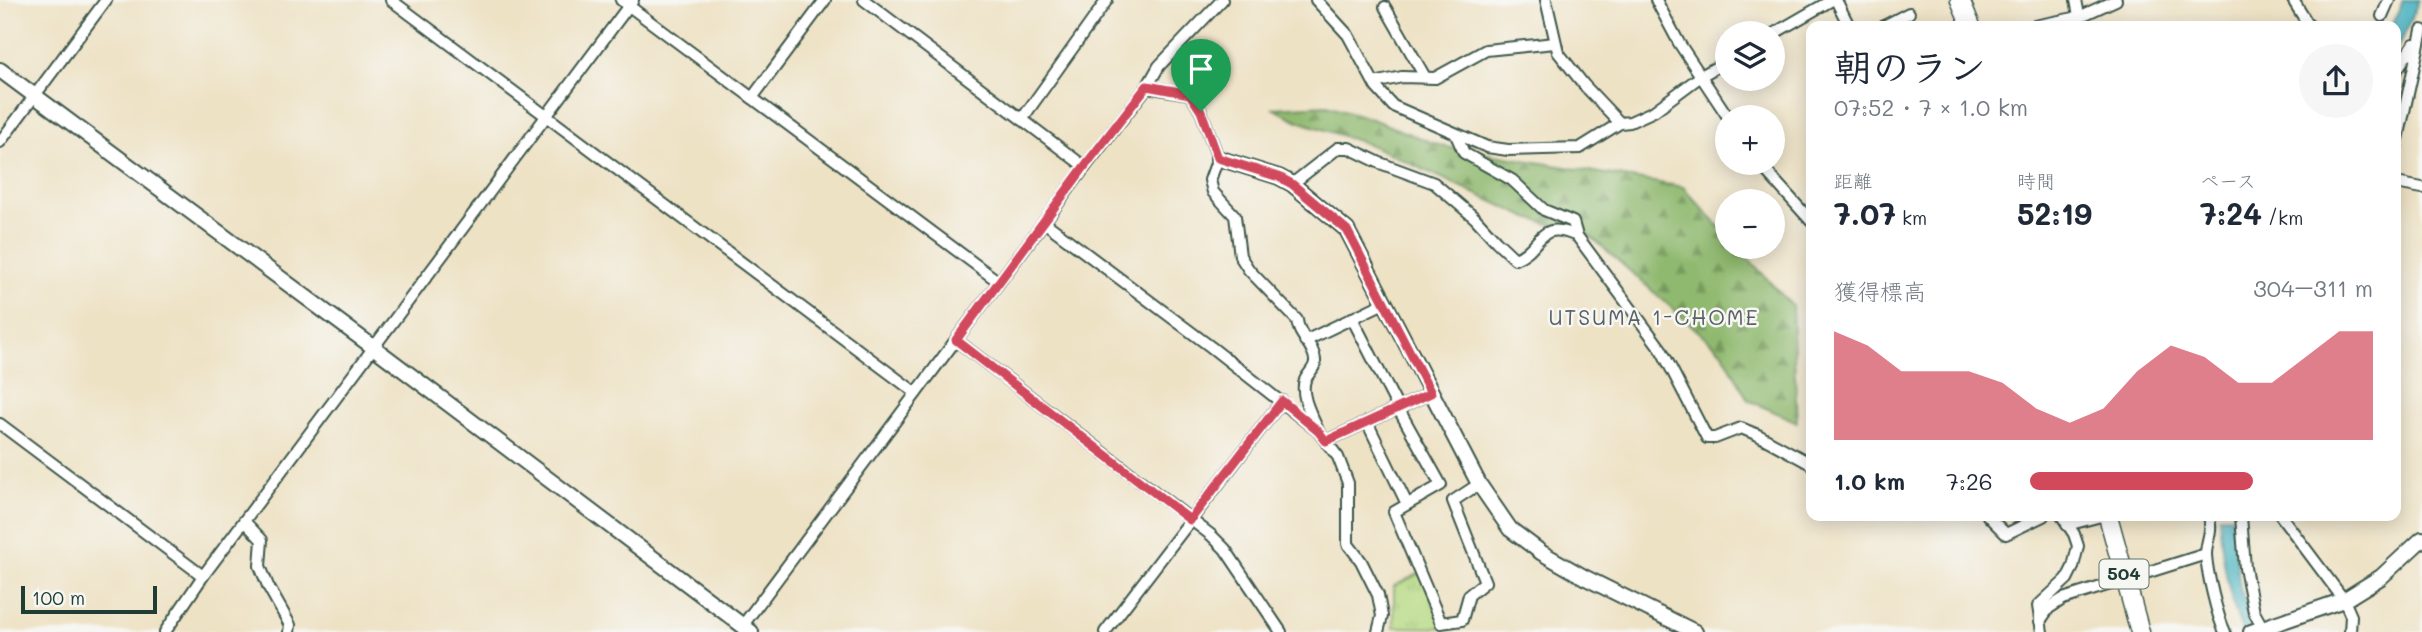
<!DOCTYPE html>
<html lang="ja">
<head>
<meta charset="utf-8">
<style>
	:root { --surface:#fff; --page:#f6f6f7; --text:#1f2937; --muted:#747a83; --accent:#d1495b }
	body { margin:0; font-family:Mali,"Klee One",sans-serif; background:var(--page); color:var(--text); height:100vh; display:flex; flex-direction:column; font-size:26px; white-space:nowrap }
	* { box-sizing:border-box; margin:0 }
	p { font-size:23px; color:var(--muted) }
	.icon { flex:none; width:38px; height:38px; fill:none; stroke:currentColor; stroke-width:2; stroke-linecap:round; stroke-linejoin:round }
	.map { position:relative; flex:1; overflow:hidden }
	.drawer { position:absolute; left:1806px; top:21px; width:595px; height:500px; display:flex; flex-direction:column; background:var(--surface); border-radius:14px; box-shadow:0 4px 18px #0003 }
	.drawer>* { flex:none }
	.controls { position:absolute; left:1715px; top:21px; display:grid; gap:14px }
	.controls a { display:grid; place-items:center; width:70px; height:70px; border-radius:50%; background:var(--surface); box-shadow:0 4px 18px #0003; font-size:35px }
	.scale { position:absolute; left:21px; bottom:18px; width:136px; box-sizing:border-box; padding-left:7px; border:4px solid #1f3d34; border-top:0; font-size:19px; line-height:24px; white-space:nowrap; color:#1f3d34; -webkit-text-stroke:5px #f6f6f2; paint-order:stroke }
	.pin { position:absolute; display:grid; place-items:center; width:60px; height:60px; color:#fff; margin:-72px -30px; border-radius:50% 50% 50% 0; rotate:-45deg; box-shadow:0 0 7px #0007 }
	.pin .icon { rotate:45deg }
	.round { display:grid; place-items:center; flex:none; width:74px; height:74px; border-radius:37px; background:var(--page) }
	.head { display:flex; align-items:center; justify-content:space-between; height:119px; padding:0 28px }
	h1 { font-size:38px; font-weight:700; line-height:52px }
	.stats { display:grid; grid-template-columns:repeat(3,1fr); gap:10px; height:119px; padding:7px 28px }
	.stats div { display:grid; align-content:center }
	.stats b { font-size:30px; font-weight:700 }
	.stats small { font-size:19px; font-weight:400 }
	.stats p { font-size:19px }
	.chart { height:196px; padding:14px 28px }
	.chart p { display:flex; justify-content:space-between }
	.chart svg { width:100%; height:126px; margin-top:7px; fill:var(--accent); opacity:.7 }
	ul { padding:0 28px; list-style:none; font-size:23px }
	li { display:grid; grid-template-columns:112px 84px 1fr; align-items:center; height:52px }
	li i { height:18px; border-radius:9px; background:var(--accent) }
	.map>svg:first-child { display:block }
	.forest { fill:url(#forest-firs); stroke:#587b52; stroke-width:2 }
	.park { fill:url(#park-tufts); stroke:#6a8b5a; stroke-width:2 }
	.water { fill:#40afbd; stroke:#307678; stroke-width:2 }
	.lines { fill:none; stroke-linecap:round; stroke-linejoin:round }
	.minor-casing { stroke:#3e564a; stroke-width:14 }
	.tertiary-casing { stroke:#3e564a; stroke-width:18 }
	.trunk-casing { stroke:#3e564a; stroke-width:21 }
	.minor { stroke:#fff; stroke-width:10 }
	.tertiary { stroke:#fff; stroke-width:14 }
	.trunk { stroke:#fff; stroke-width:18 }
	.route-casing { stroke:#fff; stroke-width:14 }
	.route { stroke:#d1495b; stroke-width:9 }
	.labels { text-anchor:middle; stroke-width:5; stroke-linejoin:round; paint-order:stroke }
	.shield { fill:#f6f6f2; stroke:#60746d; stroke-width:2 }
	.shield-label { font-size:18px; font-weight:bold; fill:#1f3d34 }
	.neighbourhood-label { font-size:21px; letter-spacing:2px; fill:#5a6066; stroke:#f6f6f2 }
</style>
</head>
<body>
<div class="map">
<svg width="2422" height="632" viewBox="0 0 2422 632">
	<defs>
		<pattern id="forest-firs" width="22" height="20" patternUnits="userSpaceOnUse" patternTransform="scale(1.75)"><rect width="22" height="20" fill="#90b96f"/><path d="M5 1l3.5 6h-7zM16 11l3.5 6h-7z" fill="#75985c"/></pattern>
		<pattern id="park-tufts" width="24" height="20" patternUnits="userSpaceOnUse" patternTransform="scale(1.75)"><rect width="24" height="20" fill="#b5d981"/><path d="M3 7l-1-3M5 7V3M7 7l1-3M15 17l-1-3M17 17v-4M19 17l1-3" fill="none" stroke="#9bbb70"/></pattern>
	</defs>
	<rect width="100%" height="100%" fill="#f6f6f2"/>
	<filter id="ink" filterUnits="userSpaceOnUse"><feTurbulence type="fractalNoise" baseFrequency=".0143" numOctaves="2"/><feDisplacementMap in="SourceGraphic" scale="14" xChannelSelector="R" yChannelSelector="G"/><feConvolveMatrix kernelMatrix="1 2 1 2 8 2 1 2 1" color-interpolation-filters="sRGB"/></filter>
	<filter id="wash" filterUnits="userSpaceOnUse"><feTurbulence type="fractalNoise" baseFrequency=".00686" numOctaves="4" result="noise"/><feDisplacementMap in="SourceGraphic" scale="28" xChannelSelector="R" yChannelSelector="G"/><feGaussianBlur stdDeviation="1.57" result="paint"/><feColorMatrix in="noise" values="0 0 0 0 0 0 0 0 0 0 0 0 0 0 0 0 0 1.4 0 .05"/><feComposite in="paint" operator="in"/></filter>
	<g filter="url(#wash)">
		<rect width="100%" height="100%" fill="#eee2c5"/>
		<path class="forest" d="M1327 105 1369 118 1441 146 1683 187 1727 235V247H1738L1792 306 1797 422 1748 400 1723 353 1589 235 1528 218 1373 146 1301 122 1272 108Z"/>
		<path class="park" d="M1422 572 1450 628 1394 627V586Z"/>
		<g class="water">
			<path d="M2403 0H2419L2403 38 2396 49V26H2392Z"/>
			<path d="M2219 516H2231L2240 588 2256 632H2243C2227 594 2222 557 2219 516Z"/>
		</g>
	</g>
	<g filter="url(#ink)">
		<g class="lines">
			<defs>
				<g id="minor">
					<path d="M391 0 916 393"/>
					<path d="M621 0 999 282"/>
					<path d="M864 0 1085 167"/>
					<path d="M1316 0 1348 35 1376 87 1393 106 1487 147 1508 150 1580 148 1620 123 1630 122 1654 111 1701 76 1727 61"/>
					<path d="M1546 0 1558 52 1584 85 1620 123"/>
					<path d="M1656 0 1679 43 1728 117"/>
					<path d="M1836 0 1849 26"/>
					<path d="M2076 0 2081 26"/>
					<path d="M2293 0 2309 26"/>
					<path d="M1385 7 1425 77"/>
					<path d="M2382 16 2389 0"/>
					<path d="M1884 26 1909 13"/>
					<path d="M2034 26 2079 17 2116 0"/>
					<path d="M1773 34 1832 0"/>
					<path d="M2396 71 2414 44"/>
					<path d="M1374 83 1402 77 1435 78 1486 50 1555 43"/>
					<path d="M1147 87 1190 94 1201 111 1218 158 1210 180 1213 192 1235 216 1240 256 1249 270 1297 320C1298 336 1314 345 1315 360 1316 368 1308 373 1305 380 1300 395 1311 414 1317 428"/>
					<path d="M752 98 825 0"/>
					<path d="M1022 119 1107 0"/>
					<path d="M1456 135 1464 153 1512 180 1544 210 1573 222 1577 236 1661 349 1707 438H1715L1741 428 1758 435 1811 464"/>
					<path d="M0 142 106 0"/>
					<path d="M2396 148 2422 30"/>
					<path d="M1759 163 1811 221"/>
					<path d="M2396 183 2422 188"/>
					<path d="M1292 184 1338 148H1349L1380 163 1434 183 1475 218 1496 241 1515 259C1543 248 1537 218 1577 236"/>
					<path d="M1044 222 1211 347 1318 431 1338 457 1348 483V544L1361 561 1378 595 1382 616 1378 632"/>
					<path d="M1352 318 1398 408 1441 485 1394 512 1441 623 1462 620 1469 595 1485 582 1453 501 1479 484"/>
					<path d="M956 340 1211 535 1225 549 1281 632"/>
					<path d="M1305 341 1384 303"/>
					<path d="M1367 422 1407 504"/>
					<path d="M0 424 203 576"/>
					<path d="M1326 441 1431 393"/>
					<path d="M1988 516 2006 534 2043 516"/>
					<path d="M2209 516C2213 533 2206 540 2206 555 2207 572 2217 616 2225 632"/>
					<path d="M2241 516 2245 568 2254 612 2265 632"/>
					<path d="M2281 516 2344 600 2351 616 2350 632"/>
					<path d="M244 521 262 540 260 566 268 586 290 625 289 632"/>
					<path d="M2067 525 2101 516"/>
					<path d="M2040 621 2049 608 2063 599 2206 554"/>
					<path d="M743 625 1085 167 1147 87 1159 66 1222 0"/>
					<path d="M165 632 203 576 633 0"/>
					<path d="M1105 632 1282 401"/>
					<path d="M2042 632 2038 606 2067 579 2073 567 2078 546 2074 534 2062 516"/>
				</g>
				<g id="tertiary">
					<path d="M0 70 373 347 751 632"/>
					<path d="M1218 158 1279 177 1292 184 1347 230 1479 484 1510 529 1542 553 1584 577 1695 632"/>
					<path d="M2251 632 2344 600 2381 577 2422 539"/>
				</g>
				<g id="trunk">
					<path d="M1960 0 1971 26"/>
					<path d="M2108 516 2140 632"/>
				</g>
			</defs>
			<use href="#minor" class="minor-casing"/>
			<use href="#tertiary" class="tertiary-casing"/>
			<use href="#trunk" class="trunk-casing"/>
			<use href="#minor" class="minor"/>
			<use href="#tertiary" class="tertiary"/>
			<use href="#trunk" class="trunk"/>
		</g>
	</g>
	<g class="lines" filter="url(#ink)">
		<defs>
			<path id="route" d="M1147 86 1190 94 1201 111 1218 158 1279 177 1292 184 1347 230 1431 393 1326 441 1318 431 1282 401 1190 520 956 340 1084 167Z"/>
		</defs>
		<use href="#route" class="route-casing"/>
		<use href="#route" class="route"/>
	</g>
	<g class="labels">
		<rect class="shield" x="2099.5" y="559.5" width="49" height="29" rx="5"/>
		<g class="shield-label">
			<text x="2124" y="580">504</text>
		</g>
		<g class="neighbourhood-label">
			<text x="1654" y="325">UTSUMA 1-CHOME</text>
		</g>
	</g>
</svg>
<div class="controls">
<a><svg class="icon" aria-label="layers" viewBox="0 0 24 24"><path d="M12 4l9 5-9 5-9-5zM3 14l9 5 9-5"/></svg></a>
<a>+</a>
<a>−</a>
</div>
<div class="scale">100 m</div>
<div class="pin" style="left:1201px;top:111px;background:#1e9e55"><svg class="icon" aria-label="arrive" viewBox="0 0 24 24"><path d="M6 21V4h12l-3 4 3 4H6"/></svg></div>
<section class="drawer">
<div class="head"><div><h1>朝のラン</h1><p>07:52 · 7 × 1.0 km</p></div><a class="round"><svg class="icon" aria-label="share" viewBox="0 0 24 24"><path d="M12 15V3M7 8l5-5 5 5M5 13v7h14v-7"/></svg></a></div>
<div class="stats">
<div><p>距離</p><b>7.07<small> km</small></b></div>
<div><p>時間</p><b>52:19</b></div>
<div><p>ペース</p><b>7:24<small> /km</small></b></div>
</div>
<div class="chart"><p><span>獲得標高</span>304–311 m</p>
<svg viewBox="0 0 160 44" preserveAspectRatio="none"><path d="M0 44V6L10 11L20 20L30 20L40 20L50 24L60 33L70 38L80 33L90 20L100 11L110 15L120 24L130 24L140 15L150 6L160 6V44z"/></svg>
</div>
<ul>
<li><b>1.0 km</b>7:26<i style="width:65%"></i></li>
</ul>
</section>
</div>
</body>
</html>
